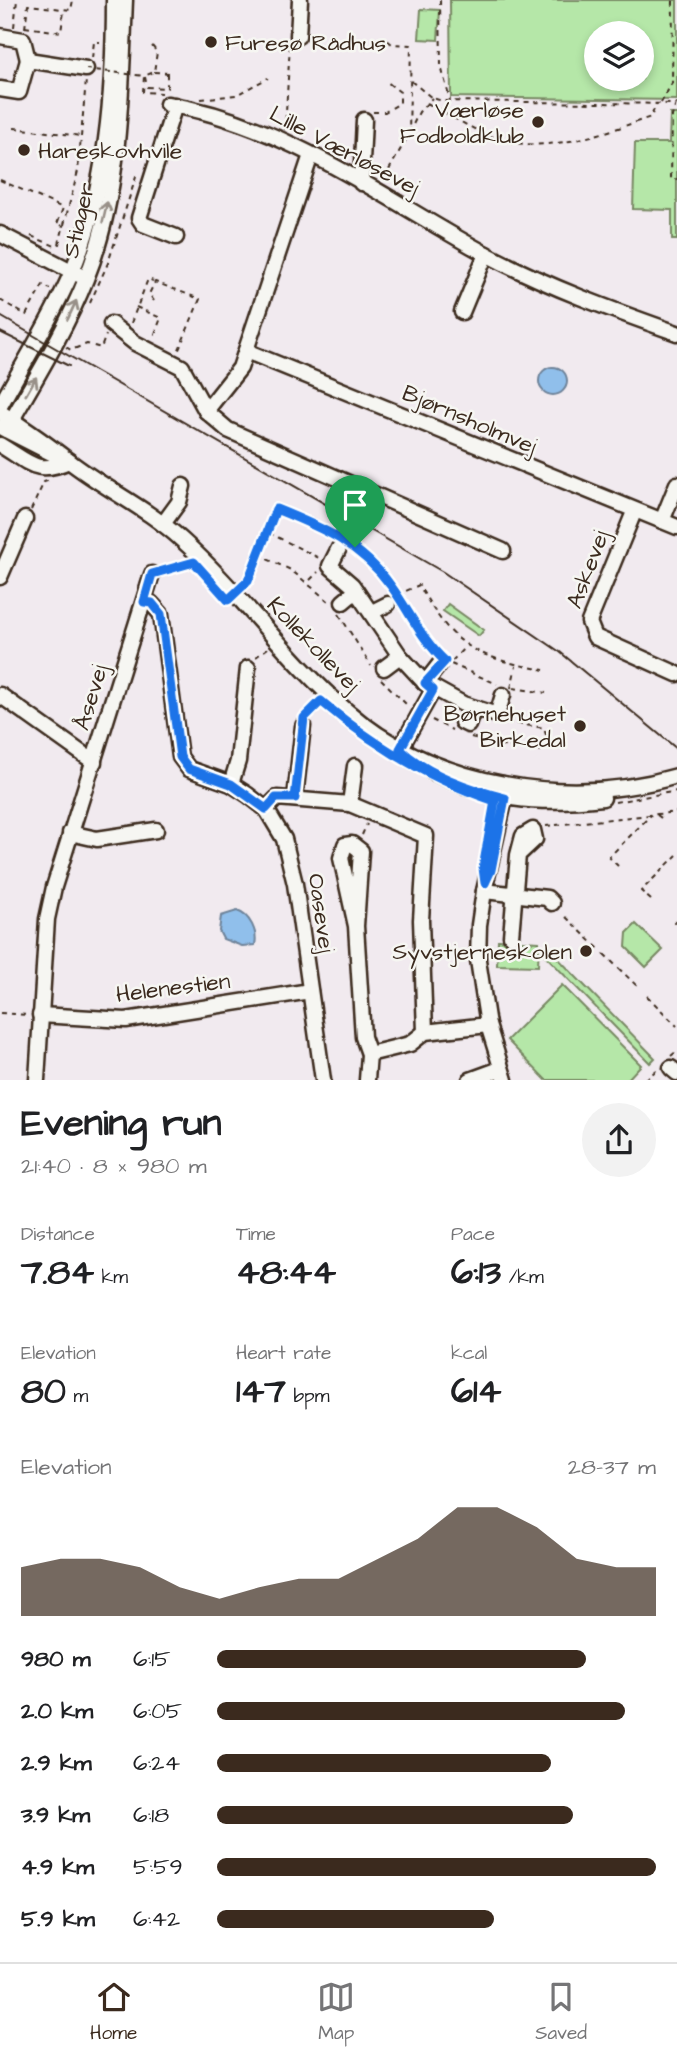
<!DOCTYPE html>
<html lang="en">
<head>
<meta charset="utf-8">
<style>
	:root { --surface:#fff; --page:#f2f2f2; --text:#202124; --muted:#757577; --line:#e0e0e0; --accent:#3b2a1e }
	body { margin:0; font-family:"Architects Daughter",sans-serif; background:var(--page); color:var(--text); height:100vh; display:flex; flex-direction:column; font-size:26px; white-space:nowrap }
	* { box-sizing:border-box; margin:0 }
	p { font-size:23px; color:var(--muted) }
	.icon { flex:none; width:38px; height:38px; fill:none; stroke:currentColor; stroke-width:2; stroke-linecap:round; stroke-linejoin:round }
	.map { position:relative; height:1080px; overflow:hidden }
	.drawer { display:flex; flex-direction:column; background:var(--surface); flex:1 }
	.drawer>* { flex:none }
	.buttons { position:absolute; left:584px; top:21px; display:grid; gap:14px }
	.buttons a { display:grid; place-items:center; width:70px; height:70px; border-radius:50%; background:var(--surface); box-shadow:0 4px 10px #0003; font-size:35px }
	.pin { position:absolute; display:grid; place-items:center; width:60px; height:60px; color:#fff; margin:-72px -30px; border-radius:50% 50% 50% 0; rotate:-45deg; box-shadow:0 0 7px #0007 }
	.pin .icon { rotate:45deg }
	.round { display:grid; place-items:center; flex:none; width:74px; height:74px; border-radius:37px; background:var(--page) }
	.headline { display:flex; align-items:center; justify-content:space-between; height:119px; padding:0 21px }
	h1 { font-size:38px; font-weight:700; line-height:52px }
	.figures { display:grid; grid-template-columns:repeat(3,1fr); gap:10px; height:119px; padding:7px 21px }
	.figures div { display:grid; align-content:center }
	.figures b { font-size:35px; font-weight:700 }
	.figures small { font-size:19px; font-weight:400 }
	.figures p { font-size:19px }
	.chart { height:196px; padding:14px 21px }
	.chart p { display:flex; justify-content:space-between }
	.chart svg { width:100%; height:126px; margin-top:7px; fill:var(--accent); opacity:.7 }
	ul { padding:0 21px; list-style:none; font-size:23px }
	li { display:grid; grid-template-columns:112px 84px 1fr; align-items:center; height:52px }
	li i { height:18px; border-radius:9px; background:var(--accent) }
	.tab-bar { display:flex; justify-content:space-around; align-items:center; height:98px; border-top:2px solid var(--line); background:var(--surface); font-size:19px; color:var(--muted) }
	.tab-bar a { display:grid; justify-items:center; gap:4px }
	.tab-bar .active { color:var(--accent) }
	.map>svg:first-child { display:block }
	.green { fill:#b5e7a8; stroke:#788863; stroke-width:2; fill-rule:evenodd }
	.water { fill:#90bfeb; stroke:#6e8399; stroke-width:2 }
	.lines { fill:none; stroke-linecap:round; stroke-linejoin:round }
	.minor-casing { stroke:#3b2a1e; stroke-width:19 }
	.path { stroke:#3b2a1e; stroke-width:2; stroke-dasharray:5 5; stroke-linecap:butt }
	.minor { stroke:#f6f6f2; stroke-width:14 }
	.tram { stroke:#3b2a1e; stroke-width:2 }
	.path-bridge { stroke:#3b2a1e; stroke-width:2; stroke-dasharray:5 5; stroke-linecap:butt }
	.oneway { stroke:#989088 }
	.route-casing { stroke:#fff; stroke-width:14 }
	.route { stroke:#1a73e8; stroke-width:9 }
	.poi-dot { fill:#3b2a1e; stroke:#f6f6f2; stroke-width:2.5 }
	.labels { text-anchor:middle; stroke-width:5; stroke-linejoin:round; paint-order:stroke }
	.poi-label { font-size:23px; fill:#3b2a1e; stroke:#f6f6f2; text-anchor:end }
	.street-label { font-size:23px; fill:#3b2a1e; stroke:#f6f6f2 }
</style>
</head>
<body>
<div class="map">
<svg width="677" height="1080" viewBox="0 0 677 1080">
	<rect width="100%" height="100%" fill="#f1eaef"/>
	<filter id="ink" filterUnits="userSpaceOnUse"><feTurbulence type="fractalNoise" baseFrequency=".0143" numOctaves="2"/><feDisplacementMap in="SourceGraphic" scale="14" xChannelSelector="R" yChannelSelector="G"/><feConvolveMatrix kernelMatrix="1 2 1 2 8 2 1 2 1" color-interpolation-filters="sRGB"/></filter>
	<g filter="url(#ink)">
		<g class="green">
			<path d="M450 0H677V100L451 97ZM597 33H642V79H597Z"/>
			<path d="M421 9 440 10 438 40 419 39Z"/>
			<path d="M670 114H677V240H672V210L633 209 635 143H669Z"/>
			<path d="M448 604 484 630 479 636 443 611Z"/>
			<path d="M636 924 663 950 646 967 626 947 627 933Z"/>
			<path d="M498 940 539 942 538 966 497 965Z"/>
			<path d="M547 947 655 1058 650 1063 542 952Z"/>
			<path d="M562 985 641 1065 627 1080H546L507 1040Z"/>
		</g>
		<g class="water">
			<circle cx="553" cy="381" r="14"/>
			<path d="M237 911C250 915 258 932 255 945L242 946 223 939 219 931 221 916Z"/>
		</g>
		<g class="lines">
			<defs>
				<g id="minor">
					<path d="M0 36 23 40 28 60 86 69"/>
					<path d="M298 36 300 0"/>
					<path d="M0 89 19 92 28 60"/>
					<path d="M167 104C285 123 383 198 486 254 548 287 612 310 677 333"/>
					<path d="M175 105 139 218 143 224 176 237"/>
					<path d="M361 183 364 120"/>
					<path d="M0 234 79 275"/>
					<path d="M462 312 486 254"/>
					<path d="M111 324 135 343 182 367 206 411 228 430 503 551"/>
					<path d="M246 351 677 527"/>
					<path d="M0 406C24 362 51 320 71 274 107 188 114 92 114 0"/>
					<path d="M206 411 240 368 311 155"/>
					<path d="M0 412C24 428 46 443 69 461 105 489 147 508 182 540 241 593 287 660 347 711 435 787 567 808 677 776"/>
					<path d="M0 427 61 458"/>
					<path d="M6 430C34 381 65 332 86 279 121 193 121 92 125 0"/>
					<path d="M0 445C29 462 36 476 69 461"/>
					<path d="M634 512 589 622 595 637 677 674"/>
					<path d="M662 521 677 484"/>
					<path d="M163 524 179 502 183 486"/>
					<path d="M339 548 330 566 352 585 400 656 425 683 463 704 497 715 503 695"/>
					<path d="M0 577 25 519"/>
					<path d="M144 602 151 603 161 614 180 757 189 769 231 784 248 795 266 809 284 839 295 884 323 1080"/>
					<path d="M343 602 356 591"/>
					<path d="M372 612 388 604"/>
					<path d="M384 668 400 656"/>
					<path d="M425 683 439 665"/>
					<path d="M0 695 94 762"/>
					<path d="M462 722 468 725 474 708"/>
					<path d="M400 749 433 690"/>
					<path d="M430 770C489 801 537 805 603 798"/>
					<path d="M231 784 238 761 248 668"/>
					<path d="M503 784 505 798 484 891 479 925 478 960 488 1025 505 1080"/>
					<path d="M295 798 303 726"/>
					<path d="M350 804 355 766"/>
					<path d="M266 809 277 798 350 804 426 836 421 920 425 1032"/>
					<path d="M70 833 97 839 156 830"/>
					<path d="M484 891 547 898 552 903"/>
					<path d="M356 926 341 858 345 845 352 844 361 851 356 926 363 1037 369 1054 367 1080"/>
					<path d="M511 936 518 855 523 836 533 830 535 839 518 855"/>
					<path d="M40 1015 126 1020 310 991"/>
					<path d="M369 1054 410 1044 425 1032 488 1025"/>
					<path d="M671 1068 677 1073"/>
					<path d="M37 1080 47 919 54 887 152 574"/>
					<path d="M470 1080 500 1069"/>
				</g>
			</defs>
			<use href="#minor" class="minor-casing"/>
			<g class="path">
				<path d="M440 0 441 66 450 100"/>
				<path d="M14 27 17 0"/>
				<path d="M25 27 61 32 64 11"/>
				<path d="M25 28 28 5 71 10 73 0"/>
				<path d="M152 46 157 52 154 72 144 76 143 92 161 93"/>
				<path d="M92 58 94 42H100"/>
				<path d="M154 72 170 73"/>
				<path d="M145 77 147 87 167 88V73"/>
				<path d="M411 81 432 98 443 101 677 104"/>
				<path d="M201 99 236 95 268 78"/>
				<path d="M427 103C450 115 475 132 499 139 548 155 606 132 651 117L656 104"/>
				<path d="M661 103 672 83 673 0"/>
				<path d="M676 104 672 116 671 179H677"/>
				<path d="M373 112H385L400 103V92L387 82"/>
				<path d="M14 128 81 136"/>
				<path d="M285 130 290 44"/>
				<path d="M409 133 419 112 432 98"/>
				<path d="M384 179 409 134 411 45 392 44 387 40"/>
				<path d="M0 180 63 208 57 224 64 226"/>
				<path d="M31 236 55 246 59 244 78 171 86 80"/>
				<path d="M0 300 26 315 43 285 50 289"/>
				<path d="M154 301 149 294 155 282 200 299 178 352"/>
				<path d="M90 303 108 263 136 177 139 178"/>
				<path d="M136 307 161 318 153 339"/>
				<path d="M131 323 148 279 153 281"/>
				<path d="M66 347 71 350 87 344 101 348 106 335"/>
				<path d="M31 510 44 482 50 480"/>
				<path d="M267 532 276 509 335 536"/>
				<path d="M349 543 376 567 397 595"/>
				<path d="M258 555 291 570 332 604"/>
				<path d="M164 570 189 564"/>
				<path d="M310 580 318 572"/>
				<path d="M244 585 267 532 319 558"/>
				<path d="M397 595 419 585C453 647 475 657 544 670"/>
				<path d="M400 600 420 635 436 653"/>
				<path d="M339 614 371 666"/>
				<path d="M256 657 268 648"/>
				<path d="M452 661 465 647"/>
				<path d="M451 664 497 684"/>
				<path d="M381 679 409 707"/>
				<path d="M511 688 516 666"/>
				<path d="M513 688 546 693"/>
				<path d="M307 715 320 702"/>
				<path d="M432 720 452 730"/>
				<path d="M507 722 544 728 546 735"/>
				<path d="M471 737 502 746 541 751"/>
				<path d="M615 802 677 791"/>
				<path d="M657 815 664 820"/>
				<path d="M546 826 677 812"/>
				<path d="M362 835 367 824"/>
				<path d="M618 866 609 857 651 815"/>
				<path d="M651 900 641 891 677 855"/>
				<path d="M566 917 600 950"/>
				<path d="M677 920 674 923 677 927"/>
				<path d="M604 954 639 988"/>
				<path d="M647 996 677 1026"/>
				<path d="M0 1013 27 1015"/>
				<path d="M671 1056 677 1051"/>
				<path d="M645 1080 660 1067"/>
			</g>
			<use href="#minor" class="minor"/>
			<g class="tram">
				<path d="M0 316 443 572 560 652 677 749"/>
				<path d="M0 332 69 366"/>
			</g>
			<path class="path-bridge" d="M86 69 144 76"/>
		</g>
		<defs><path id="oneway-shaft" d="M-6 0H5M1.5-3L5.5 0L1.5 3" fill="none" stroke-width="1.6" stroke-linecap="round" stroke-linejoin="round" transform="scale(1.75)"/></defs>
		<g class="oneway">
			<use href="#oneway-shaft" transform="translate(105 212) rotate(-77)"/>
			<use href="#oneway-shaft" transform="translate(72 310) rotate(-65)"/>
			<use href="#oneway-shaft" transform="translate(31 386) rotate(-60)"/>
		</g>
	</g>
	<g class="lines" filter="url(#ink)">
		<defs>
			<path id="route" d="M276 509C323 528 361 544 391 586 410 612 421 639 445 661L425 683 433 690 400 749C427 775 469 789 505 798L491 870 485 883 483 868 495 801C429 779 374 746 321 701L304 718 295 798H276L266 809 231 784 189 769 180 757 161 614 152 603 144 602 152 574 194 562 228 600 248 581Z"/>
		</defs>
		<use href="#route" class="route-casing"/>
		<use href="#route" class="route"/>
	</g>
	<g class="poi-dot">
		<circle cx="211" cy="42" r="7"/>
		<circle cx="538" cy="122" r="7"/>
		<circle cx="24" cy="150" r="7"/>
		<circle cx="580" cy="726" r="7"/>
		<circle cx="586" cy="951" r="7"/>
	</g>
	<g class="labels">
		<g class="poi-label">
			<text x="225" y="50" text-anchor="start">Furesø Rådhus</text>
			<text x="524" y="117">Værløse<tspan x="524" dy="26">Fodboldklub</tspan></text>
			<text x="38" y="158" text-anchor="start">Hareskovhvile</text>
			<text x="566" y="721">Børnehuset<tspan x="566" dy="26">Birkedal</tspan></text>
			<text x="572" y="959">Syvstjerneskolen</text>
		</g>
		<g class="street-label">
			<text transform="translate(345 150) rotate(28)" y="8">Lille Værløsevej</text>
			<text transform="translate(78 220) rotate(-77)" y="8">Stiager</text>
			<text transform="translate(470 419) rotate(23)" y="8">Bjørnsholmvej</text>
			<text transform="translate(587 569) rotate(-69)" y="8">Askevej</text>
			<text transform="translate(314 644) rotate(46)" y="8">Kollekollevej</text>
			<text transform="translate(90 697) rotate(-73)" y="8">Åsevej</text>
			<text transform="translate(322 913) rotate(82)" y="8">Oasevej</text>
			<text transform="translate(173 987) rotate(-7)" y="8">Helenestien</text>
		</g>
	</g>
</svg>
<div class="buttons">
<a><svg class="icon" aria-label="layers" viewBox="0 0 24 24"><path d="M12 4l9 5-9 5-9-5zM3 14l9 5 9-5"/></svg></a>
</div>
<div class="pin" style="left:355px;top:547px;background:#1e9e55"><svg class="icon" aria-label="arrive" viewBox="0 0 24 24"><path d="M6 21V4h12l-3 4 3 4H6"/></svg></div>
</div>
<section class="drawer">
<div class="headline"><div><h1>Evening run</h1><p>21:40 · 8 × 980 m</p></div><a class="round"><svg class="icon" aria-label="share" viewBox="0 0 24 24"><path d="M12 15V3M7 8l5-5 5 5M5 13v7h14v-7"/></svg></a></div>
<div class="figures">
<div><p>Distance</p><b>7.84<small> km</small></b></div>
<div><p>Time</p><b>48:44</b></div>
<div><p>Pace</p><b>6:13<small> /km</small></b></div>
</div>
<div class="figures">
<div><p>Elevation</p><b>80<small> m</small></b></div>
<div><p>Heart rate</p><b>147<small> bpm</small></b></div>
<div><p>kcal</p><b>614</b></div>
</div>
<div class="chart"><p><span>Elevation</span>28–37 m</p>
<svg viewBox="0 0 160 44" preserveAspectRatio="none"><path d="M0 44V27L10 24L20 24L30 27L40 34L50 38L60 34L70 31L80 31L90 24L100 17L110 6L120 6L130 13L140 24L150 27L160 27V44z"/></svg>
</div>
<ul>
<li><b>980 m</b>6:15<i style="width:84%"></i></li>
<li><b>2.0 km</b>6:05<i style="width:93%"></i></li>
<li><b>2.9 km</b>6:24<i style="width:76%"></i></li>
<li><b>3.9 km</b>6:18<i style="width:81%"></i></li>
<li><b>4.9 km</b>5:59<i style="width:100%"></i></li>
<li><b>5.9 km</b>6:42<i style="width:63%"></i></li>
</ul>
</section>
<nav class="tab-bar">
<a class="active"><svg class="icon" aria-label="home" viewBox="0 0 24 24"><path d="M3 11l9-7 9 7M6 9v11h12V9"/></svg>Home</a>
<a><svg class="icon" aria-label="map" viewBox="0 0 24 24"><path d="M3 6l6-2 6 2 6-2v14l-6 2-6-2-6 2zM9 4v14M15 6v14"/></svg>Map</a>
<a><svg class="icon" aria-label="saved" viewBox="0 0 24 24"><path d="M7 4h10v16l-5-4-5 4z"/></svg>Saved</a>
</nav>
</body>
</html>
